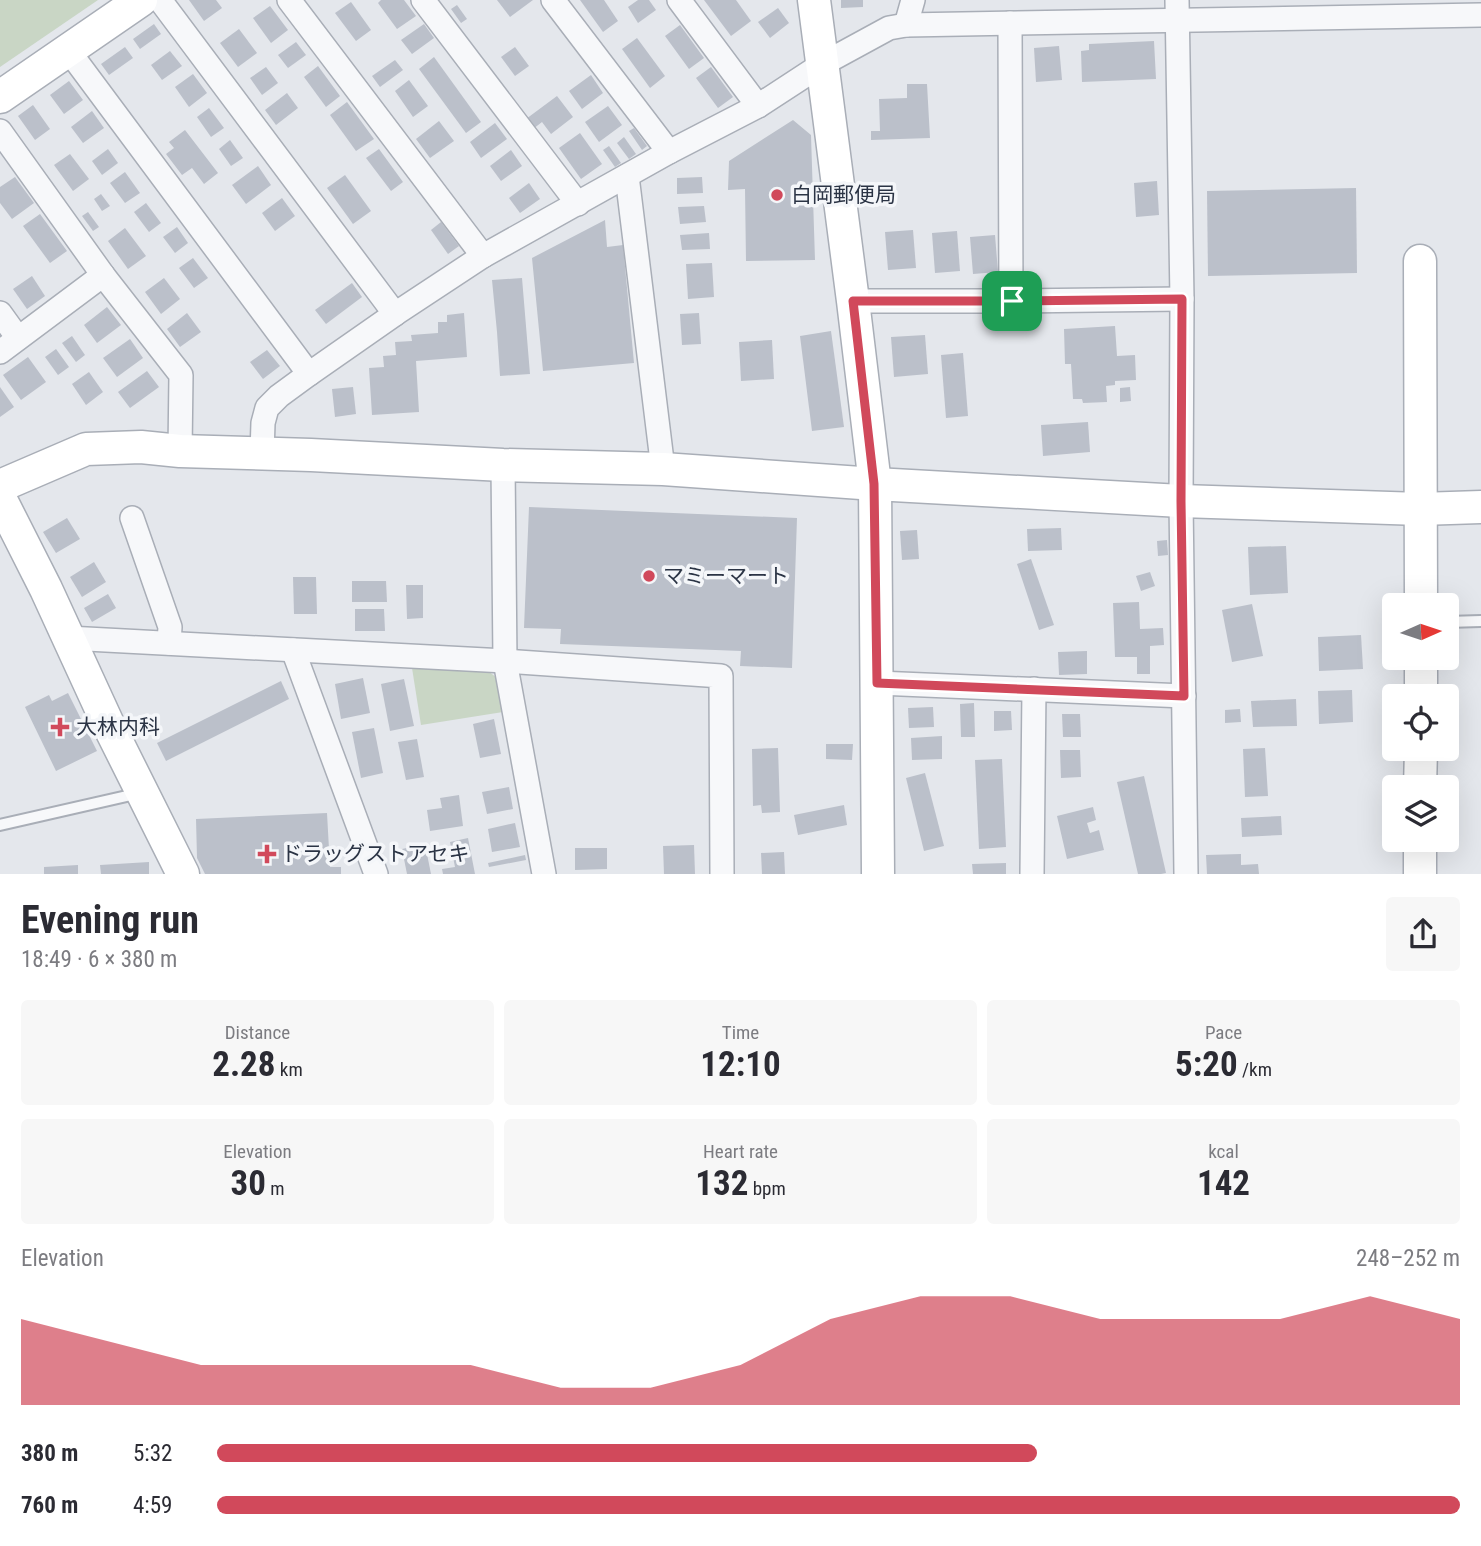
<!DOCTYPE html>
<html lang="en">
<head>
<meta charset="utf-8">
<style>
	:root { --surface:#fff; --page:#f7f7f7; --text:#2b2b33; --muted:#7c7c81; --accent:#d1495b }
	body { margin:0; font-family:"Roboto Condensed","Noto Sans JP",sans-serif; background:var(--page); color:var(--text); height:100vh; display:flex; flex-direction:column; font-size:26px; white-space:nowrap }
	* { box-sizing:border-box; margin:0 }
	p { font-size:23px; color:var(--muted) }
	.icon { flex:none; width:38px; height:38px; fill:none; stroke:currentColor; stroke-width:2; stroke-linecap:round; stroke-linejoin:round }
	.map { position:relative; height:874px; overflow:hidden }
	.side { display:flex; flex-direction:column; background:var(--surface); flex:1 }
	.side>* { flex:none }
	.needle { width:46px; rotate:87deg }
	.buttons { position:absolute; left:1382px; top:593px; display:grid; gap:14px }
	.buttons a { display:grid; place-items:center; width:77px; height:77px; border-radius:7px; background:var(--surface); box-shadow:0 7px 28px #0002; font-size:35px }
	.pin { position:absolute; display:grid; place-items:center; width:60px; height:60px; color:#fff; margin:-30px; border-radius:14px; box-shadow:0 4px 10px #0006 }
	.round { display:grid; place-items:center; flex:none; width:74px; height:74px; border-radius:7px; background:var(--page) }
	.summary { display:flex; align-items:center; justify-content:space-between; height:119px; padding:0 21px }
	h1 { font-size:38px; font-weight:700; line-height:52px }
	.stats { display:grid; grid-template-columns:repeat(3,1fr); gap:10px; height:119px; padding:7px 21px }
	.stats div { display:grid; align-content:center; border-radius:7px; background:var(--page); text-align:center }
	.stats b { font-size:35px; font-weight:700 }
	.stats small { font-size:19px; font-weight:400 }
	.stats p { font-size:19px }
	.chart { height:196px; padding:14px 21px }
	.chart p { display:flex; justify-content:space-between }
	.chart svg { width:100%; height:126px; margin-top:7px; fill:var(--accent); opacity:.7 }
	ul { padding:0 21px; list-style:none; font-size:23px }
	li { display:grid; grid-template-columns:112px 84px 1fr; align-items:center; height:52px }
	li i { height:18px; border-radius:9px; background:var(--accent) }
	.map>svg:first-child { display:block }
	.green { fill:#c9d6c5 }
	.building { fill:#bbc0ca }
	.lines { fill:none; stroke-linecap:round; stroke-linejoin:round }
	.lane-casing { stroke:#a9aeb7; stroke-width:14 }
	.street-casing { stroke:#a9aeb7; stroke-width:26 }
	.secondary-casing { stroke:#a9aeb7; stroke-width:35 }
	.lane { stroke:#f7f8fa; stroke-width:10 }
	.street { stroke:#f7f8fa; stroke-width:23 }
	.secondary { stroke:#fff; stroke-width:32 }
	.route-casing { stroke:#fff; stroke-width:14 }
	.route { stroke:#d1495b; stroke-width:9 }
	.poi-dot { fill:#d1495b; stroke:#f4f6f9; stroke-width:2.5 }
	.labels { text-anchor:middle; stroke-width:7; stroke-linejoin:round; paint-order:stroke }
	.poi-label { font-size:21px; fill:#2b3445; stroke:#f4f6f9; text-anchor:start }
</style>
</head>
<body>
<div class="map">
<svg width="1481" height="874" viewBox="0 0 1481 874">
	<rect width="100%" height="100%" fill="#e4e7ec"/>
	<g class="green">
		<path d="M0 0H98L0 67Z"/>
		<path d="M412 668 488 671 497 678 503 712 421 725Z"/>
	</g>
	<g class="building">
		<path d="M189 0H216L222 8 204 21Z"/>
		<path d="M381 0H404L416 16 397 29 378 3Z"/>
		<path d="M497 0H533L510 17Z"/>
		<path d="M580 0H604L618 21 603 32Z"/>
		<path d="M638 0H649L656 10 638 23 628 7Z"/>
		<path d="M704 0H736L751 21 731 36Z"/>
		<path d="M841 0H863V7L841 8Z"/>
		<path d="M351 2 371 30 356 41 335 13Z"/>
		<path d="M457 5 467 19 461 23 451 9Z"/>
		<path d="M270 6 288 30 271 43 253 18Z"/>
		<path d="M778 8 789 23 770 38 758 22Z"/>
		<path d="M154 24 161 34 140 49 133 39Z"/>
		<path d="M424 24 434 38 412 54 401 40Z"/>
		<path d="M680 25 704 58 689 69 665 36Z"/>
		<path d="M239 29 257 53 238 67 220 43Z"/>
		<path d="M637 38 665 76 650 88 622 49Z"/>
		<path d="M1154 41 1156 79 1082 82 1081 51 1089 50V44Z"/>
		<path d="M296 42 306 55 288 68 278 55Z"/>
		<path d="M1059 46 1062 80 1036 82 1034 48Z"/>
		<path d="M125 47 133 58 109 75 101 64Z"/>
		<path d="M515 47 529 66 515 76 501 57Z"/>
		<path d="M170 51 182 66 162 80 151 65Z"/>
		<path d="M434 57 481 122 466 133 419 69Z"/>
		<path d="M395 60 403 70 380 87 372 76Z"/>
		<path d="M318 66 340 96 326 107 304 77Z"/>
		<path d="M266 67 278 83 262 95 250 78Z"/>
		<path d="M711 67 733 97 718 108 696 78Z"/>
		<path d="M193 74 207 93 189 107 175 87Z"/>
		<path d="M591 75 603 93 582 109 569 91Z"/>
		<path d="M409 80 428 106 413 117 395 91Z"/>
		<path d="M69 81 83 100 64 114 50 95Z"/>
		<path d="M907 84H927L930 138 871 140V131H880L879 99 907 98Z"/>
		<path d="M287 93 298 108 276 125 265 110Z"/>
		<path d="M557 96 573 117 551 134 542 122 533 129 526 119Z"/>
		<path d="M347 102 374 139 356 151 330 115Z"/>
		<path d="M33 105 50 129 35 140 18 116Z"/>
		<path d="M608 106 622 125 599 142 585 122Z"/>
		<path d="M209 108 224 128 211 137 197 117Z"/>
		<path d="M92 111 104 128 83 143 71 127Z"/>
		<path d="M793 120 811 135 815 260 746 261 745 189 728 190 729 161Z"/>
		<path d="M439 121 454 141 430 158 416 139Z"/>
		<path d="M495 123 507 139 481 158 470 142Z"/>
		<path d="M634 128 647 146 642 150 629 131Z"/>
		<path d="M185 130 218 173 204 184 192 168 182 175 166 154 174 148 169 142Z"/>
		<path d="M580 133 602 164 581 179 559 148Z"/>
		<path d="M624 137 636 154 629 159 617 143Z"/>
		<path d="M230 140 243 158 231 166 219 149Z"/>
		<path d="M609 146 621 163 615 167 603 150Z"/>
		<path d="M108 149 118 163 102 175 92 161Z"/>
		<path d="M379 149 403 182 391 191 366 158Z"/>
		<path d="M511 150 522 166 501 181 490 166Z"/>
		<path d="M70 154 89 179 73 191 54 165Z"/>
		<path d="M258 166 271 185 246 204 232 185Z"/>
		<path d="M125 172 140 193 125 203 110 183Z"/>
		<path d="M345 175 371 211 353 224 327 188Z"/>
		<path d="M15 177 34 203 12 219 0 203V187Z"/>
		<path d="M702 177 703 193 677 194V178Z"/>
		<path d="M1157 181 1159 215 1136 217 1134 183Z"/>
		<path d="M529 183 540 199 520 213 509 198Z"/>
		<path d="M1356 188 1357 273 1208 276 1207 191Z"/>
		<path d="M101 194 110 206 102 211 94 199Z"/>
		<path d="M282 198 295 216 275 231 262 213Z"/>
		<path d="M146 203 161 223 149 232 134 212Z"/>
		<path d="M704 206 706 222 680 224 678 207Z"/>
		<path d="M88 212 99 227 93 231 82 216Z"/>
		<path d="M40 214 67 251 50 263 23 226Z"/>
		<path d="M605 220 607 247 623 245 634 363 543 371 532 258Z"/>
		<path d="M441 222 459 246 448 254 431 230Z"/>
		<path d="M177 227 188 243 175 253 163 237Z"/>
		<path d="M125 228 146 256 128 269 108 241Z"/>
		<path d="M913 230 916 268 888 270 885 232Z"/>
		<path d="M957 231 960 271 935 273 932 233Z"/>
		<path d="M709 233 710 249 682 250 680 235Z"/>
		<path d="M995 235 998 272 973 274 970 237Z"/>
		<path d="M193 258 208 278 194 288 179 268Z"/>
		<path d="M712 263 714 297 688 299 686 264Z"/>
		<path d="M32 276 45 296 27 309 13 289Z"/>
		<path d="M164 278 180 299 161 314 145 292Z"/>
		<path d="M522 278 530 374 500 376 497 332 492 280Z"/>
		<path d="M352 283 362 297 326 324 315 310Z"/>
		<path d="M107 307 121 325 97 343 84 325Z"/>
		<path d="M187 313 201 332 180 347 167 329Z"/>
		<path d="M464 313 467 357 416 361 419 412 372 415 369 368 384 367 383 356 396 355 395 342 412 341 411 335 438 333V322H447V315Z"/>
		<path d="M699 313 701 344 682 345 680 314Z"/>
		<path d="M1115 326 1117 356 1135 355 1136 380 1115 381V385L1106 386 1107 402 1083 403 1082 399H1073L1071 364H1065L1064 329Z"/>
		<path d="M831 331 844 427 812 431 800 336Z"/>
		<path d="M925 335 928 374 894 377 891 337Z"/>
		<path d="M72 336 85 355 76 362 62 343Z"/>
		<path d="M130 339 143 358 117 377 103 358Z"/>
		<path d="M772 340 774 379 741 381 739 342Z"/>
		<path d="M56 349 69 367 58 375 45 357Z"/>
		<path d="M267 350 280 366 263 379 250 362Z"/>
		<path d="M963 353 968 416 946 418 941 355Z"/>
		<path d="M28 357 46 382 21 400 3 375Z"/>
		<path d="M147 371 159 387 130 408 118 392Z"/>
		<path d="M89 372 103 392 86 405 72 384Z"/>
		<path d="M0 387 14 407 0 417Z"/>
		<path d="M353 387 356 414 335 417 332 389Z"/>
		<path d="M1130 387 1131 401 1120 402V388Z"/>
		<path d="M1088 422 1090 452 1043 456 1041 425Z"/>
		<path d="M529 507 797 518 792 668 740 666 741 651 560 644 561 629 524 628Z"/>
		<path d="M67 518 80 539 56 553 43 532Z"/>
		<path d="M1061 528 1062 550 1028 551 1027 529Z"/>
		<path d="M917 530 919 559 902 560 900 531Z"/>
		<path d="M1167 540 1168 555 1158 556 1157 541Z"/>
		<path d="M1286 546 1288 593 1250 595 1248 547Z"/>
		<path d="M1031 559 1054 625 1039 630 1017 564Z"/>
		<path d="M94 562 106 582 82 597 70 577Z"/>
		<path d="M1150 572 1155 586 1141 591 1136 576Z"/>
		<path d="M293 577H316L317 614H294Z"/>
		<path d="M352 581H386L387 602H352Z"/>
		<path d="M406 585H423V618L407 619Z"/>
		<path d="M108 594 116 608 92 622 84 608Z"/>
		<path d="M1139 602 1140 629 1163 628 1164 645 1150 646V674H1137V657H1115L1113 603Z"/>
		<path d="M1252 604 1263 656 1232 662 1222 610Z"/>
		<path d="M355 609H384L385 631H355Z"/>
		<path d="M1361 635 1363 669 1319 671 1318 637Z"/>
		<path d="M1087 651V674L1059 675 1058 652Z"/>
		<path d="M363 678 370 713 341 719 335 684Z"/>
		<path d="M404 679 414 726 390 731 381 684Z"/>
		<path d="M281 681 289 699 166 761 157 743Z"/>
		<path d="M1352 690 1353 722 1319 724 1318 691Z"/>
		<path d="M68 693 97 751 56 771 25 707 49 695 52 701Z"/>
		<path d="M1296 699 1297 726 1253 727 1251 701Z"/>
		<path d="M974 703 975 737H961L960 704Z"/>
		<path d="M933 707 934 727 909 728 908 708Z"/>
		<path d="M1240 709 1241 722 1225 723V710Z"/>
		<path d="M994 711H1011L1012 730 994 731Z"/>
		<path d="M1062 714H1080L1081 737H1063Z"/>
		<path d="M494 719 501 754 480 758 473 724Z"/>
		<path d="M374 728 383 773 361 778 352 732Z"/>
		<path d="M942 736V759L912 760 911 738Z"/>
		<path d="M417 739 424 777 406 780 398 742Z"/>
		<path d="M826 744H853L852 760 826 759Z"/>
		<path d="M778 748 780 812 762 813 761 805 753 806 752 749Z"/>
		<path d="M1265 748 1268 796 1245 797 1243 749Z"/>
		<path d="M1060 750H1080L1081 777 1061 778Z"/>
		<path d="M1002 759 1006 847 979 849 975 760Z"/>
		<path d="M925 773 944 846 924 851 906 778Z"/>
		<path d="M1144 776 1166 873 1161 874H1138L1117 782Z"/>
		<path d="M509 787 513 809 487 814 482 792Z"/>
		<path d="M459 795 463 826 430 831 427 810 442 808 440 798Z"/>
		<path d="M844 805 847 825 798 835 794 815Z"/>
		<path d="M1093 807 1096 820 1087 823 1090 833 1099 830 1104 850 1067 859 1057 816Z"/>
		<path d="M327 813 330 867H341V874H205L197 858 196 819Z"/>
		<path d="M1281 816 1282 835 1242 837 1241 818Z"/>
		<path d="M515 823 520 847 492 852 488 829Z"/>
		<path d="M468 838 475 874H443L442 869 455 867 450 842Z"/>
		<path d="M425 844 431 874H407L402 849Z"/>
		<path d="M694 845 695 874H664L663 846Z"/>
		<path d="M575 848H607V869L575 870Z"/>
		<path d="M784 852 785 874H762L761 853Z"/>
		<path d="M1241 854V865L1258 864 1259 874H1207L1206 855Z"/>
		<path d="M525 855 526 860 489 867 488 863Z"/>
		<path d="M149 862V874H101L100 865Z"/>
		<path d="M1006 863V874H973L972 864Z"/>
		<path d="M78 865V874H44V867Z"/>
	</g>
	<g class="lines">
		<defs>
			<g id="lane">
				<path d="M1447 622 1481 621"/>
				<path d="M0 825 140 793"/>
			</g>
			<g id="street">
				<path d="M160 0 395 314"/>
				<path d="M289 0 483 256"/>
				<path d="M423 0 578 204"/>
				<path d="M553 0 669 152"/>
				<path d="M679 0 758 106"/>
				<path d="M1177 0 1182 299 1181 501 1186 874"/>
				<path d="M1010 23 1011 301"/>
				<path d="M906 25 913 0"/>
				<path d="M68 50 309 374"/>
				<path d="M0 131 103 275 181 375 180 451"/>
				<path d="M627 176 663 469"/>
				<path d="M853 301H1011L1182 299"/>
				<path d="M0 313 18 338"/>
				<path d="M0 352 103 275"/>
				<path d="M262 453 263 423 267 408 279 396 309 374 395 314 483 256 669 152 758 106 821 65 889 28 906 25 1481 15"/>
				<path d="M503 465 505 661 544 874"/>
				<path d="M132 518 170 627 169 643"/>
				<path d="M68 638 505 661 721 676 722 874"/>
				<path d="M293 650 376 874"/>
				<path d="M878 683 1184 696"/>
				<path d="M1032 874 1034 689"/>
			</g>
			<g id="secondary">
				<path d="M814 0 853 301 875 484 878 874"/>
				<path d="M0 97 141 0"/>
				<path d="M1420 261 1421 606"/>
				<path d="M0 486 86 449 141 447 180 451 311 455 503 465 663 469 875 484 1181 501 1420 509 1481 507"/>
				<path d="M0 498 46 589 108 724 183 874"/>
				<path d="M1421 696V658"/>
				<path d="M1420 788 1421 749"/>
				<path d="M1420 874V840"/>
			</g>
		</defs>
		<use href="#lane" class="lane-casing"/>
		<use href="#street" class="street-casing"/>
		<use href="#secondary" class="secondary-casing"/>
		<use href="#lane" class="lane"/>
		<use href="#street" class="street"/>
		<use href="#secondary" class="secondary"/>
	</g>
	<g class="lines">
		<defs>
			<path id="route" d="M1182 299 1181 501 1184 696 877 683 874 484 853 301H1012Z"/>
		</defs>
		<use href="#route" class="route-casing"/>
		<use href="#route" class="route"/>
	</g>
	<g class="poi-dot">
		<circle cx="777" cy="195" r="7"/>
		<circle cx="649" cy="576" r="7"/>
		<path d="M56.5 716.5h7v7h7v7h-7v7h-7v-7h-7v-7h7z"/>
		<path d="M263.5 843.5h7v7h7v7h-7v7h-7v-7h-7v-7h7z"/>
	</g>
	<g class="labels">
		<g class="poi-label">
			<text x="791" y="202">白岡郵便局</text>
			<text x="663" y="583">マミーマート</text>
			<text x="76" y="734">大林内科</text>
			<text x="281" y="861">ドラッグストアセキ</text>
		</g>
	</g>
</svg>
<div class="buttons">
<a><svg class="needle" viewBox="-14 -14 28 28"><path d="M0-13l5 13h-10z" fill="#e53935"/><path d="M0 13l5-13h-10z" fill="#7c7c81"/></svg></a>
<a><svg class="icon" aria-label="locate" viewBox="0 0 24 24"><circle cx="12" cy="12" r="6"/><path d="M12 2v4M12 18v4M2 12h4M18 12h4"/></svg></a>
<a><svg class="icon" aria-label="layers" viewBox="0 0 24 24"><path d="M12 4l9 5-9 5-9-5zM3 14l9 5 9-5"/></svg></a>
</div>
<div class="pin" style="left:1012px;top:301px;background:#1e9e55"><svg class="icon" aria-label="arrive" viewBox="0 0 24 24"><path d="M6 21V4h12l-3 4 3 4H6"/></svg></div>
</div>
<section class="side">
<div class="summary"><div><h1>Evening run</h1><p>18:49 · 6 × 380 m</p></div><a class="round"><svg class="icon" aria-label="share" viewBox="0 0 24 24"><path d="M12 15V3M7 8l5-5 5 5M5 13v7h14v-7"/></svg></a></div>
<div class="stats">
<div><p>Distance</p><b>2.28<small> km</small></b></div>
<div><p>Time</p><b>12:10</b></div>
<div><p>Pace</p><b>5:20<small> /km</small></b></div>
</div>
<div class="stats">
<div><p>Elevation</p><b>30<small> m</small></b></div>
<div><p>Heart rate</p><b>132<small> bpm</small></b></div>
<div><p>kcal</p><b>142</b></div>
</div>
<div class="chart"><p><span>Elevation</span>248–252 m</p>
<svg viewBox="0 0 160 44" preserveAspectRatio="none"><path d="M0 44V14L10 22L20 30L30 30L40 30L50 30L60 38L70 38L80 30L90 14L100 6L110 6L120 14L130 14L140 14L150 6L160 14V44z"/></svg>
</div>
<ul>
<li><b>380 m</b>5:32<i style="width:66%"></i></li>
<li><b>760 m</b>4:59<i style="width:100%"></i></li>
</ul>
</section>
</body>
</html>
